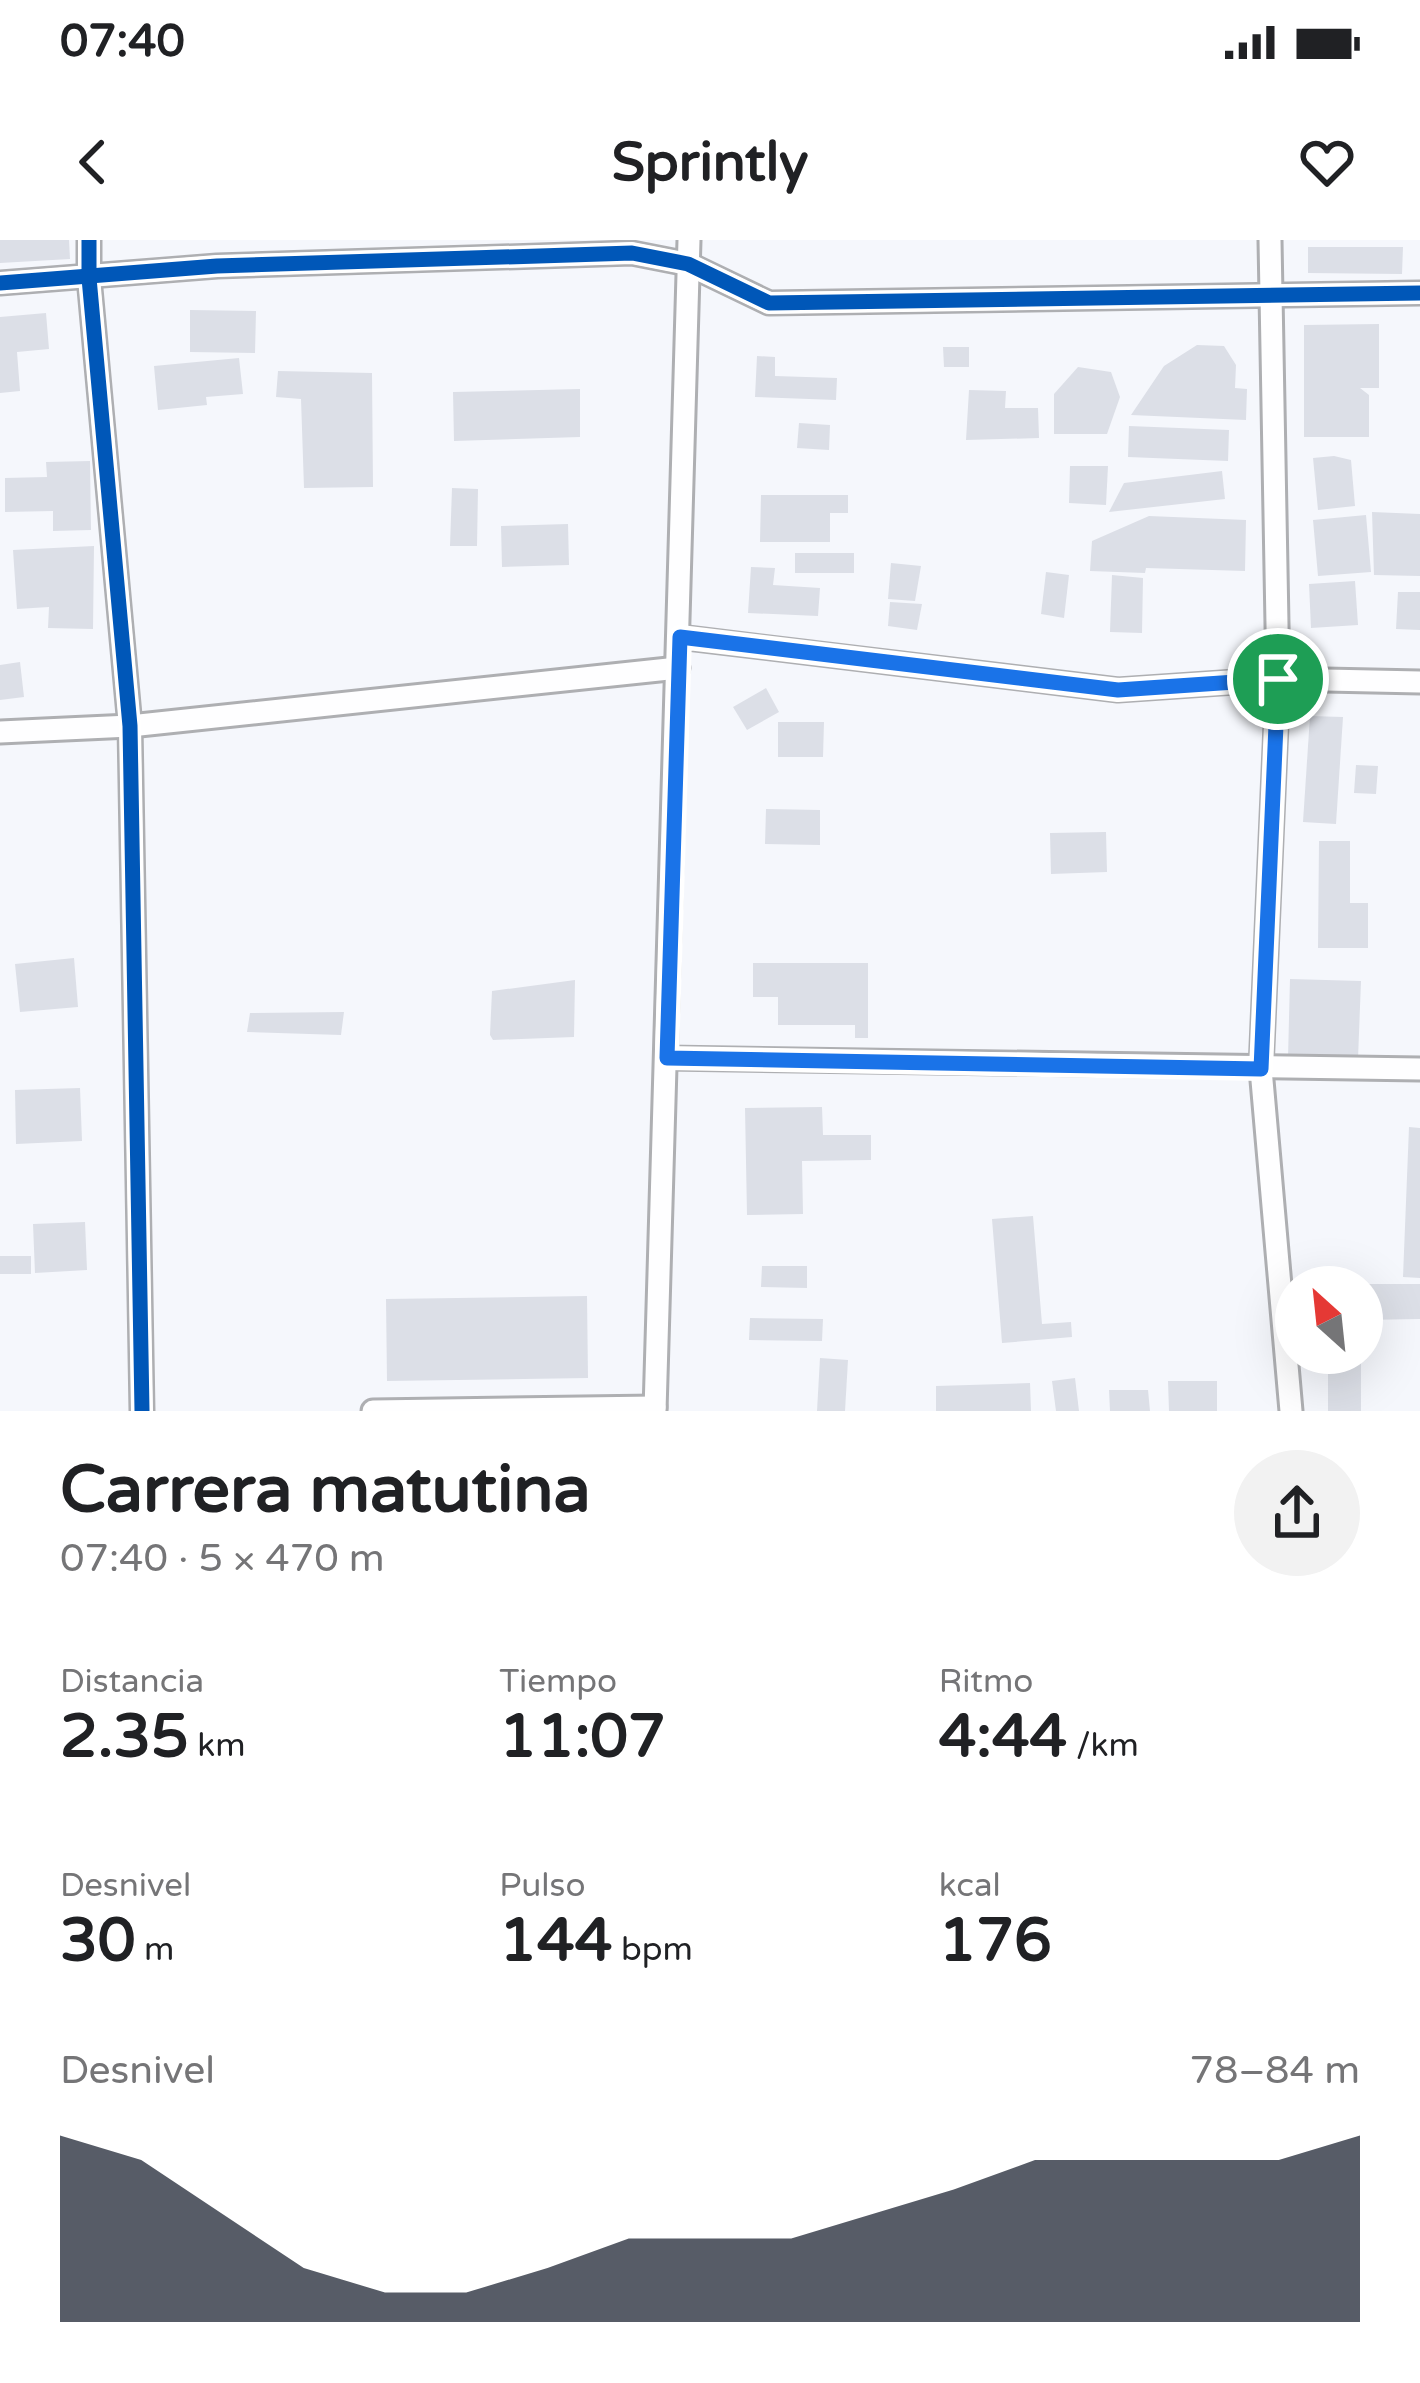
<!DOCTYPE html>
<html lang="es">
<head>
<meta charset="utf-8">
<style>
	:root { --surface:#fff; --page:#f2f2f2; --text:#202124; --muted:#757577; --accent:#111827 }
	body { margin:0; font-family:"Varela Round",sans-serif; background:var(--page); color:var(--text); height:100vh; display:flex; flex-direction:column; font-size:45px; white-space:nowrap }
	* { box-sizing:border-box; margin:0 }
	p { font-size:39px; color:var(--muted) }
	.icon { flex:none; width:66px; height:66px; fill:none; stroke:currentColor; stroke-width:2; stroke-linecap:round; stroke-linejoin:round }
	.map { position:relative; height:1171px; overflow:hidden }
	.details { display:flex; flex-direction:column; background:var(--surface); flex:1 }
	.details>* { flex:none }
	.needle { width:78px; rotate:333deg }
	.tools { position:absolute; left:1275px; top:1026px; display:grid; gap:24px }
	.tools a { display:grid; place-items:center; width:108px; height:108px; border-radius:50%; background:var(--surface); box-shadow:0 12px 48px #0002; font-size:60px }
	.pin { position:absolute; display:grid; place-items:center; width:102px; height:102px; color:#fff; margin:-51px; border:6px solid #fff; border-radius:50%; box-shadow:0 3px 12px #0007 }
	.round { display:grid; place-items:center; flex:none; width:126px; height:126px; border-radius:63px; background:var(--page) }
	.head { display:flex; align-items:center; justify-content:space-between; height:204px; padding:0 60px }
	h1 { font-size:66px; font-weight:700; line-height:90px }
	.stats { display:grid; grid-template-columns:repeat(3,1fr); gap:18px; height:204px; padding:12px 60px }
	.stats div { display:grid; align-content:center }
	.stats b { font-size:60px; font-weight:700 }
	.stats small { font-size:33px; font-weight:400 }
	.stats p { font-size:33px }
	.chart { height:336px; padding:24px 60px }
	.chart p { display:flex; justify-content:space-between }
	.chart svg { width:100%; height:216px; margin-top:12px; fill:var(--accent); opacity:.7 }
	.status { display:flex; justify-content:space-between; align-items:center; height:84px; padding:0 60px; background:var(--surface); direction:ltr }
	.status svg { height:33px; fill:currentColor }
	header { display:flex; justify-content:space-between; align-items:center; height:156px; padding:0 60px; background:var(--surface); font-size:54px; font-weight:700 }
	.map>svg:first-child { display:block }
	.building { fill:#dcdfe7 }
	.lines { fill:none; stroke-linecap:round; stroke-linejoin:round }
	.minor-casing { stroke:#aeafb2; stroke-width:27 }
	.minor { stroke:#fefeff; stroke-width:21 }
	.cycleway-casing { stroke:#fff; stroke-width:22 }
	.cycleway { stroke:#0057b8; stroke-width:15 }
	.route-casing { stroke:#fff; stroke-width:24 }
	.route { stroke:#1a73e8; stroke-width:15 }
</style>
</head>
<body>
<div class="status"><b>07:40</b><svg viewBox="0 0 49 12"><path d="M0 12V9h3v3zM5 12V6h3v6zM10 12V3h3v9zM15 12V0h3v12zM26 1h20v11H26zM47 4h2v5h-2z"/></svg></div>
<header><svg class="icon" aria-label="back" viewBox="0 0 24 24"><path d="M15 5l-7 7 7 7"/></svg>Sprintly<svg class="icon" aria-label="heart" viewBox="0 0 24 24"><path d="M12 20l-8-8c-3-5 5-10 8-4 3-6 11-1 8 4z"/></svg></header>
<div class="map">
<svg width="1420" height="1171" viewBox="0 0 1420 1171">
	<rect width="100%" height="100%" fill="#f5f7fc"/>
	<g class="building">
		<path d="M0 0H69L70 19 0 23Z"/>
		<path d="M1308 7H1403L1402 34 1308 33Z"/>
		<path d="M190 70 256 71 255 113 190 112Z"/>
		<path d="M46 73 49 109 17 112 20 151 0 153V77Z"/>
		<path d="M1379 84V148H1360L1369 155V197H1304V85Z"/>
		<path d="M1197 105 1224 106 1236 125 1235 148 1247 149 1246 180 1131 175 1164 126Z"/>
		<path d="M943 107H969V127H944Z"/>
		<path d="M757 116 775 117V136L837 138 836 160 755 157Z"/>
		<path d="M239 118 243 154 206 157 207 165 158 170 154 126Z"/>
		<path d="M1078 127 1111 132 1120 157 1107 194H1054V154Z"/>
		<path d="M278 131 372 133 373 247 304 248 301 159 276 157Z"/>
		<path d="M580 149V197L454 201 453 152Z"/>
		<path d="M969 150 1006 151 1005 168H1038L1039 198 966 200Z"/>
		<path d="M799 183 830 185 829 210 797 208Z"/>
		<path d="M1129 186 1229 190 1228 221 1128 217Z"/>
		<path d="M1334 216 1351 220 1355 266 1318 270 1313 218Z"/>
		<path d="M90 221 91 290 53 291V271L5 272V238L47 237 46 222Z"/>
		<path d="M1070 226H1108L1106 265 1069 263Z"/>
		<path d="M1222 231 1225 259 1109 272 1124 243Z"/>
		<path d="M452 248 478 249 477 306H450Z"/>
		<path d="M761 255H848V273H830V302H760Z"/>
		<path d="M1372 272 1420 274V336L1374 335Z"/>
		<path d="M1366 275 1371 332 1318 336 1313 280Z"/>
		<path d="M1149 276 1246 280 1245 331 1146 328 1145 333 1090 331 1092 301Z"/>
		<path d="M568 284 569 325 502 327 501 286Z"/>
		<path d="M94 306 93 389 48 388 49 367 17 369 13 310Z"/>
		<rect x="795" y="313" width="59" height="20"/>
		<path d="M891 323 921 326 915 361 888 359Z"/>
		<path d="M751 327 775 328 773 345 820 348 818 376 748 373Z"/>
		<path d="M1046 332 1069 335 1064 378 1041 374Z"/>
		<path d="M1112 335 1143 338 1142 393 1110 392Z"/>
		<path d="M1355 341 1358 385 1311 388 1309 344Z"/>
		<path d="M1398 352H1420V390L1396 389Z"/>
		<path d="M890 362 922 364 917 390 888 386Z"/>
		<path d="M20 422 24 457 0 460V425Z"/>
		<path d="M766 448 779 472 747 490 733 467Z"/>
		<path d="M1310 476 1343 477 1336 584 1303 582Z"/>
		<path d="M778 482H824L823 517H778Z"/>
		<path d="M1356 525 1378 526 1376 554 1354 553Z"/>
		<path d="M766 569 820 570V605L765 604Z"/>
		<path d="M1106 592 1107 632 1051 634 1050 593Z"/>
		<path d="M1319 601H1350V663H1368V708H1318Z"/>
		<path d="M74 718 78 767 20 772 15 724Z"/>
		<path d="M753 723H868V798H855V785H778V757H753Z"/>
		<path d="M1290 739 1361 741 1358 819 1288 818Z"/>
		<path d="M575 740 574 797 493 800 490 795 492 751Z"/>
		<path d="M344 772 341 795 247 792 250 773Z"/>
		<path d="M80 848 82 901 16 904 15 850Z"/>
		<path d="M822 867 823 895H871V920L802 921 803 974 747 975 745 868Z"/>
		<path d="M1409 887 1420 888V1038L1403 1037Z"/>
		<path d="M1033 976 1042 1084 1071 1082 1072 1097 1002 1103 992 979Z"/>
		<path d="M85 982 87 1030 35 1033 33 984Z"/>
		<rect x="0" y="1016" width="31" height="18"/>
		<path d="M762 1026H807V1048L761 1047Z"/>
		<path d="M1362 1044H1420V1079L1362 1080Z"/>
		<path d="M587 1056 588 1138 387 1141 386 1059Z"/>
		<path d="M750 1078 823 1079 822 1101 749 1100Z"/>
		<rect x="1328" y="1113" width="33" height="58"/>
		<path d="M820 1118 848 1120 845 1171H817Z"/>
		<path d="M1075 1138 1079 1171H1056L1052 1141Z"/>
		<path d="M1168 1141H1217V1171H1169Z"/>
		<path d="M1030 1143 1031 1171H936V1146Z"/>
		<path d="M1109 1150H1148L1150 1171H1110Z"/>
	</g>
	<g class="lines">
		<defs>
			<g id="minor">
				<path d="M89 0V38L130 486 142 1171"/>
				<path d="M1270 0 1278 439 1261 829 1291 1171"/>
				<path d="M0 43 217 26 632 13 688 24 769 63 1420 53"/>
				<path d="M679 397 1118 450 1278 439 1420 442"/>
				<path d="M0 492 130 486 678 428"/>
				<path d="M667 818 1420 829"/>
				<path d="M373 1171 655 1167"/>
				<path d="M655 1171 689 0"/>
			</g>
		</defs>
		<use href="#minor" class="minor-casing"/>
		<use href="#minor" class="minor"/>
		<defs>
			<g id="cycleway">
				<path d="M89 0V38L130 486 142 1171"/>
				<path d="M0 43 217 26 632 13 688 24 769 63 1420 53"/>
			</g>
		</defs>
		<use href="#cycleway" class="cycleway-casing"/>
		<use href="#cycleway" class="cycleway"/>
	</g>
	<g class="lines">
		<defs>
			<path id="route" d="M680 397 1118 450 1278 439 1261 829 667 818Z"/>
		</defs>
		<use href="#route" class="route-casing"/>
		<use href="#route" class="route"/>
	</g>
</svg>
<div class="tools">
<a><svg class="needle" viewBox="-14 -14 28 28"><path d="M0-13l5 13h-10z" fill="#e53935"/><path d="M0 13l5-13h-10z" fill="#757577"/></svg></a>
</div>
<div class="pin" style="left:1278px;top:439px;background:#1e9e55"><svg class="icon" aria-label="arrive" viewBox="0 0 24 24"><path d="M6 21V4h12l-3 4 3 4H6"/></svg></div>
</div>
<section class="details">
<div class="head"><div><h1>Carrera matutina</h1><p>07:40 · 5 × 470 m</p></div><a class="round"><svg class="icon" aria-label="share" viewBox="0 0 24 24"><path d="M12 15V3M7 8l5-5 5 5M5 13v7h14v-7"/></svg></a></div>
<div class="stats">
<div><p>Distancia</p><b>2.35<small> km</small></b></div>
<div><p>Tiempo</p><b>11:07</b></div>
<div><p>Ritmo</p><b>4:44<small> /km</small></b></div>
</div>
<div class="stats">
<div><p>Desnivel</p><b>30<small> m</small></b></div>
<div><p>Pulso</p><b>144<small> bpm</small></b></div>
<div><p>kcal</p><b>176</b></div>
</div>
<div class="chart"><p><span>Desnivel</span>78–84 m</p>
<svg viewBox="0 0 160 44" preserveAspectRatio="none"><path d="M0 44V6L10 11L20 22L30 33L40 38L50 38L60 33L70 27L80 27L90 27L100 22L110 17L120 11L130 11L140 11L150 11L160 6V44z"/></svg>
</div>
</section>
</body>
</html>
